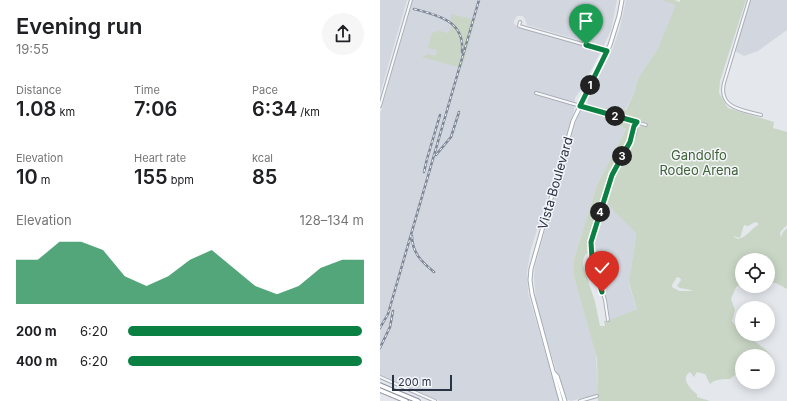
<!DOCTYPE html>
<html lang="en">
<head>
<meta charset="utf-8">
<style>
	:root { --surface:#fff; --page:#f6f6f6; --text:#202124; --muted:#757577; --accent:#0b8043 }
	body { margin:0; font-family:Inter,sans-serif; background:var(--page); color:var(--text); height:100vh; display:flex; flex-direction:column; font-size:15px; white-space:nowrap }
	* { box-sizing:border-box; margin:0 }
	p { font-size:13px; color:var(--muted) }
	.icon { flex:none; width:22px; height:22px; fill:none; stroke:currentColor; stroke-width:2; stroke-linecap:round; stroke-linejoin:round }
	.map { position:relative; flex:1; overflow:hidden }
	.panel { display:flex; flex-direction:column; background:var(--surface); width:380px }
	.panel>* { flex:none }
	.controls { position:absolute; left:355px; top:253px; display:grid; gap:8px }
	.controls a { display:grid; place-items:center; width:40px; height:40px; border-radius:50%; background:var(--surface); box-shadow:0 2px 10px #0003; font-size:20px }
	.scale { position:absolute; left:12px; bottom:10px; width:60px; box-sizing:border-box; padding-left:4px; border:2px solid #2b3445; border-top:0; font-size:11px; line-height:14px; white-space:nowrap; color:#2b3445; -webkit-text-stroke:3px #f4f6f9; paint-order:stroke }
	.pin { position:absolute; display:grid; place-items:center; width:34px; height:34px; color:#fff; margin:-41px -17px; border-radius:50% 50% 50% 0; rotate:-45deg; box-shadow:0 0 4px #0007 }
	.pin .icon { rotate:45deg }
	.km { position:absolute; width:20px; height:20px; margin:-10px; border-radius:50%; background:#222; color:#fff; font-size:11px; line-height:20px; text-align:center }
	.round { display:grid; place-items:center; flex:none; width:42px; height:42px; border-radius:21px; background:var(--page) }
	.head { display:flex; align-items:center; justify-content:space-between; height:68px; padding:0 16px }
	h1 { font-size:22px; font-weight:600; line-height:30px }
	.figures { display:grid; grid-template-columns:repeat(3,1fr); gap:6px; height:68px; padding:4px 16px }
	.figures div { display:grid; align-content:center }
	.figures b { font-size:20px; font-weight:600 }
	.figures small { font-size:11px; font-weight:400 }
	.figures p { font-size:11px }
	.chart { height:112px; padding:8px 16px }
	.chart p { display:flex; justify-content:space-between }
	.chart svg { width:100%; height:72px; margin-top:4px; fill:var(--accent); opacity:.7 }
	ul { padding:0 16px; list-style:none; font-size:13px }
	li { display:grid; grid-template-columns:64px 48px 1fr; align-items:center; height:30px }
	li i { height:10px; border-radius:5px; background:var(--accent) }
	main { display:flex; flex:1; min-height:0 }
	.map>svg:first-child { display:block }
	.built { fill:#d2d6de }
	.green { fill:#c9d6c5; fill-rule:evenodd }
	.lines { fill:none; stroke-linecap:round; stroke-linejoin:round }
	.minor-casing { stroke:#a9aeb7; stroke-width:4 }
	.major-casing { stroke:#a3abb8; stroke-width:5 }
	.highway-casing { stroke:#8b94a3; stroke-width:5.5 }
	.minor { stroke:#f7f8fa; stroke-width:2 }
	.major { stroke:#fff; stroke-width:3 }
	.highway { stroke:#fff; stroke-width:3.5 }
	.rail-casing { stroke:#7d8696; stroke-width:2.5 }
	.rail { stroke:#f4f6f9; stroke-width:1; stroke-dasharray:3; stroke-linecap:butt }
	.route-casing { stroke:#fff; stroke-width:8 }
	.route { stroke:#0b8043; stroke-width:5 }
	.labels { text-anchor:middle; stroke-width:3; stroke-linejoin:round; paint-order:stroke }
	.park-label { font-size:13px; fill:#3f6138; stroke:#f4f6f9 }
	.street-label { font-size:13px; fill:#2b3445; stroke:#f4f6f9 }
</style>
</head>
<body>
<main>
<section class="panel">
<div class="head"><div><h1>Evening run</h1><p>19:55</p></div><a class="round"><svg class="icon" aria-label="share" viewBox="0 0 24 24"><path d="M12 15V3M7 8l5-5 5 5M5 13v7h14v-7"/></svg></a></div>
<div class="figures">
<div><p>Distance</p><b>1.08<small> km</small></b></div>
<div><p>Time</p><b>7:06</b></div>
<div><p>Pace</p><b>6:34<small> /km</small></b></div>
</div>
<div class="figures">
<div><p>Elevation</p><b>10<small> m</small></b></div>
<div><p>Heart rate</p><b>155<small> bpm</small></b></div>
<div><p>kcal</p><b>85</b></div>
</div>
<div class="chart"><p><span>Elevation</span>128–134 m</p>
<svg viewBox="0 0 160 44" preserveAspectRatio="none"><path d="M0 44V17L10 17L20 6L30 6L40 11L50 27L60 33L70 27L80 17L90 11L100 22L110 33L120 38L130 33L140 22L150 17L160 17V44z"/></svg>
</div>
<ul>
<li><b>200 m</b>6:20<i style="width:99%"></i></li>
<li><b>400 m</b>6:20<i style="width:99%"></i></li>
</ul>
</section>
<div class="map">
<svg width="407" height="401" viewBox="0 0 407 401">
	<rect width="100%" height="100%" fill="#e4e7ec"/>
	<g class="built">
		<path d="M0 0H27L0 94Z"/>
		<path d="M33 0H237L231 30 223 47 147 25 145 19 143 16H137L134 21V24L137 26 221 51 200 91 195 98 194 111 151 249 147 272 148 293 179 401H60L0 375V114Z"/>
		<path d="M246 0H282L297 4 277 50 259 77 256 84 255 91 245 110 209 106 208 104 207 100 233 48 240 27Z"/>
		<path d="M370 0H407V30L378 51 364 56 355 51Z"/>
		<path d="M203 110 210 111 246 129 217 185 194 259V277L216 353 218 394 191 401 187 399 175 367 156 301 154 277 155 266 195 124 200 111Z"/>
		<path d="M225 202 254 230 256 235 249 285 257 309 230 321 227 299 214 259 213 251 214 240Z"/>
	</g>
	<g class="green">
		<path d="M282 0H294L300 2V0H366L340 81 339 93 348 108 394 122 393 128 407 132V225L402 230 400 233 401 237 403 232 407 228V289L396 283 388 282V260H362V283L356 287 351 299 355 310 352 321C355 325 358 330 362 333 368 338 406 358 388 367V356H362V373L356 374 350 379C342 379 336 379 330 384L325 374 317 372 314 377 310 372C300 378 310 389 317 394V397L330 401H218L217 358 194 277V259L217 185 246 129 210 111 250 122 253 127 248 141 229 177 210 239 209 252C204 255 203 259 203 265L215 302 220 326H225L224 321 230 320 257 309 249 283 256 235 255 232 225 202 235 172 252 142 258 128 261 126 266 127 267 123 209 106 246 110 255 91 256 84 259 77 277 50 296 5ZM375 222 378 223V225C371 229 367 237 358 239L354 237 353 236 360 238 364 225 368 226ZM297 277 300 278 301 280 297 286 300 288 311 290 312 291H299L292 287V285Z"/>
		<path d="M71 14 95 20 82 68 42 57 47 54 56 56 57 50 48 48 52 32 56 33 57 30 67 33C76 25 70 22 71 14Z"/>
	</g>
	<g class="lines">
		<defs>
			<g id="minor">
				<path d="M369 0 344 83C338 108 362 110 381 115"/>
				<path d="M140 22 139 26 227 51"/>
				<path d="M156 93 266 125"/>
				<path d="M0 106 31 0"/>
				<path d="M252 137 254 126 257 122"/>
				<path d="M228 320 225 300 212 258 211 242 232 175 255 134 257 122"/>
				<path d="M0 377 55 401"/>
				<path d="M200 401 217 396"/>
			</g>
			<g id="major">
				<path d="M174 373 177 376 185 401"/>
				<path d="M181 401 152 294 150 280 151 269 193 121 230 45 239 16 242 0"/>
			</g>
			<g id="highway">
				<path d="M0 385 38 401"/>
				<path d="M0 390 26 401"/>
			</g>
		</defs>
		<use href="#minor" class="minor-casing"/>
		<use href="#major" class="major-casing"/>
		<use href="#highway" class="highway-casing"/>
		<use href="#minor" class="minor"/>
		<use href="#major" class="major"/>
		<use href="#highway" class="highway"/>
		<defs>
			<g id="rail">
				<path d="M34 9C58 15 85 21 82 52"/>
				<path d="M56 155 71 137 79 112"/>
				<path d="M44 172 47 159 60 115"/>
				<path d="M32 236C32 253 42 262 54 272"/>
				<path d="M0 328 8 314 99 0"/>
				<path d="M0 348 10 327 13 311"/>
			</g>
		</defs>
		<use href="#rail" class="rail-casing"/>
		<use href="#rail" class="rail"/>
	</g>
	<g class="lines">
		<defs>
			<path id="route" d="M206 45 227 51 200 106 257 122 254 126 250 142 232 175 211 242 212 258 222 292"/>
		</defs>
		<use href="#route" class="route-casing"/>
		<use href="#route" class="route"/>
	</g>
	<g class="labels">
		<g class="park-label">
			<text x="319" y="160">Gandolfo<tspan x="319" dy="15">Rodeo Arena</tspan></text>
		</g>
		<g class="street-label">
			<text transform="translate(175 183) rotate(-74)" y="5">Vista Boulevard</text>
		</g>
	</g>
</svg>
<div class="controls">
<a><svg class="icon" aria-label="locate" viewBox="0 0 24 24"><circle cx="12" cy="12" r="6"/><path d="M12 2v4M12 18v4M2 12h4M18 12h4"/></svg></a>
<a>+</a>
<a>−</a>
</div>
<div class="scale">200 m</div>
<div class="pin" style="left:206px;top:45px;background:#1e9e55"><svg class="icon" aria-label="arrive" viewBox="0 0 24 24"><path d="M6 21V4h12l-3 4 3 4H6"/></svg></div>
<div class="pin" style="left:222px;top:292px;background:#d93025"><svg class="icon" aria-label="check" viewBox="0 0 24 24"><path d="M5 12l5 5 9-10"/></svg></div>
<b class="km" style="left:210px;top:85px">1</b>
<b class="km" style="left:235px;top:116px">2</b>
<b class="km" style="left:242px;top:156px">3</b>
<b class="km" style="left:220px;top:212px">4</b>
</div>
</main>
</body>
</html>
